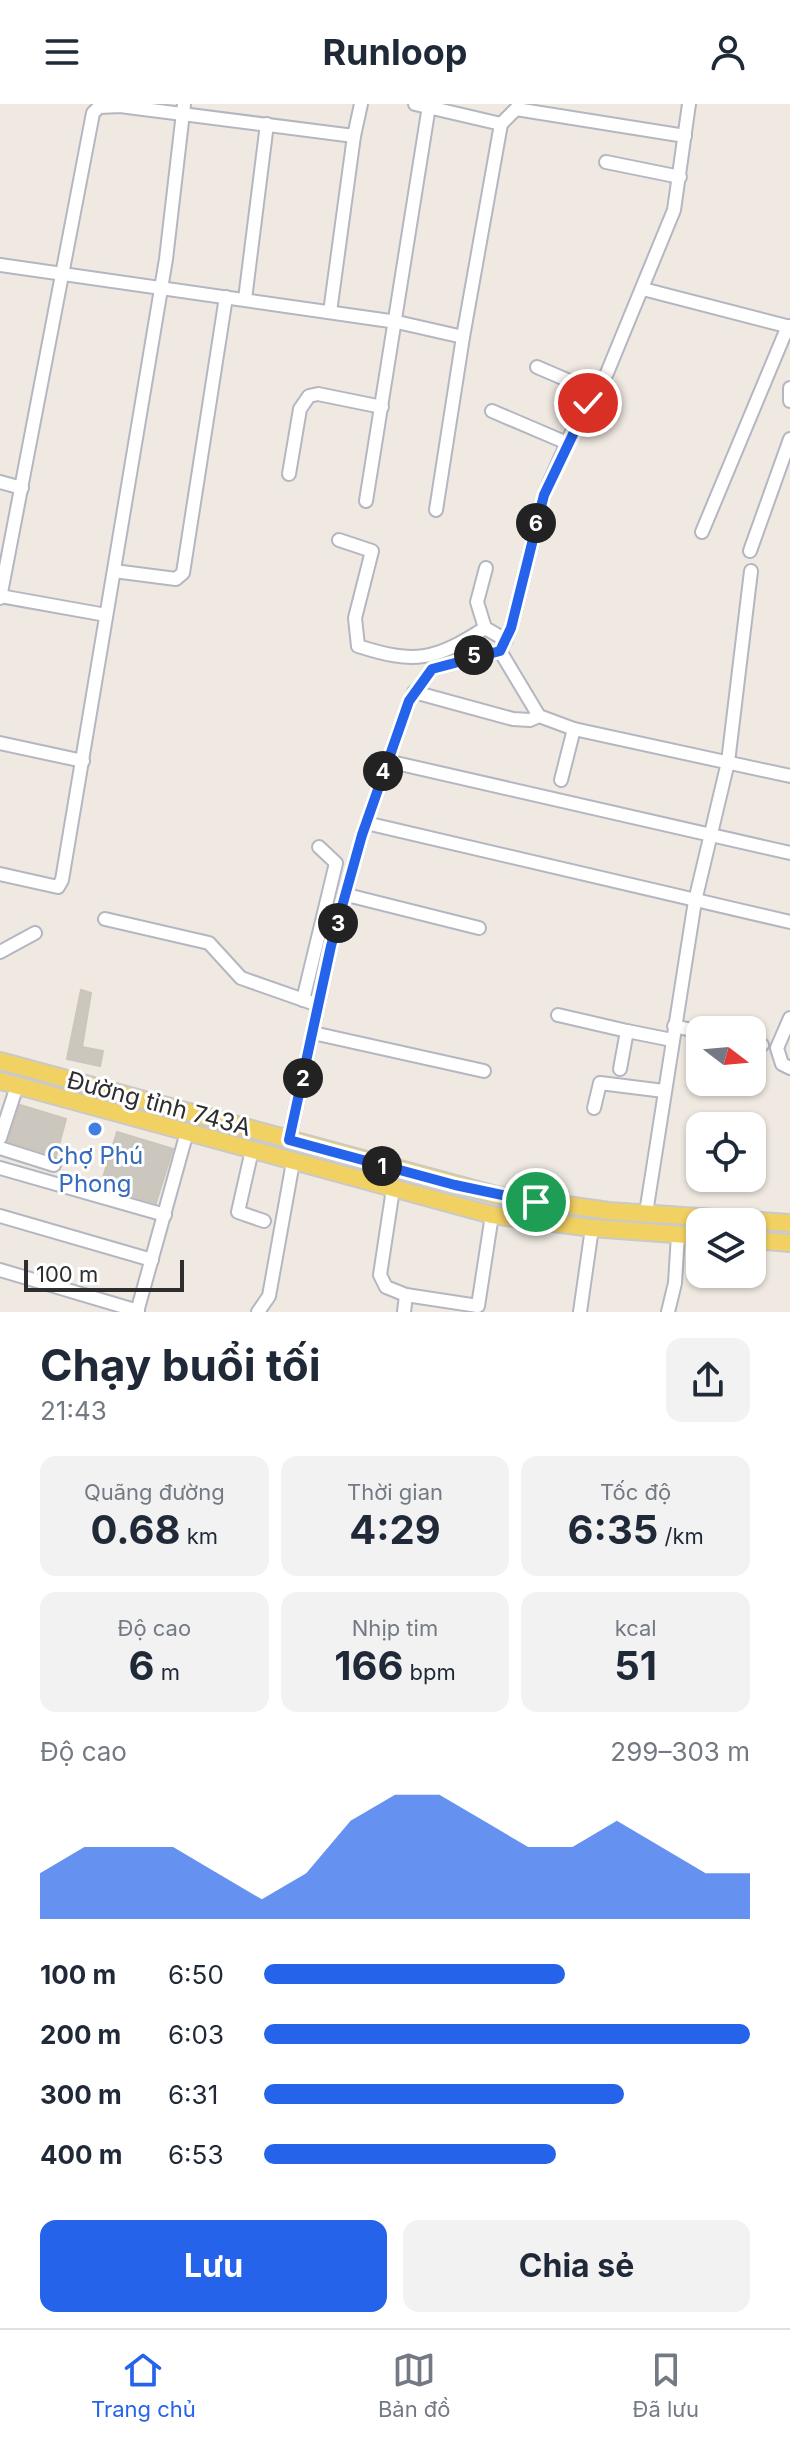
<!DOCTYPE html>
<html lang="vi">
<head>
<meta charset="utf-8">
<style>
	:root { --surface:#fff; --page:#f2f2f3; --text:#1f2937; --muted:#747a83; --line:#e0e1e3; --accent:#2563eb }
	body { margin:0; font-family:Inter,sans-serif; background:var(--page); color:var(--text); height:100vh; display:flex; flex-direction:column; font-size:30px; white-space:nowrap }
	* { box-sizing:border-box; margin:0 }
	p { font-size:26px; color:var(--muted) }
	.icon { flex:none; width:44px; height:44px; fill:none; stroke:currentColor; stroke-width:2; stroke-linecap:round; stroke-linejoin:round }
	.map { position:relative; height:1208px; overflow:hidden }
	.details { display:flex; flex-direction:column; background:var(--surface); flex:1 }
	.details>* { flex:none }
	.needle { width:52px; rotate:106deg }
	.controls { position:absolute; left:686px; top:912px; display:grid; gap:16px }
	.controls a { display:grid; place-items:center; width:80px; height:80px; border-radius:16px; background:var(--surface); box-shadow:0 2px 6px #0004; font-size:40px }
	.scale { position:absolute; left:24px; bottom:20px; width:160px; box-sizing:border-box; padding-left:8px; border:4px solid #2e2e2e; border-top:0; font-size:22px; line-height:28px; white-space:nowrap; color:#2e2e2e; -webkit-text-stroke:6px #fff; paint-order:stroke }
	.pin { position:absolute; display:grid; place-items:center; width:68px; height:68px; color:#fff; margin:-34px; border:4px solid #fff; border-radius:50%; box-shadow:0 2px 8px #0007 }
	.km { position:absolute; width:40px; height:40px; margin:-20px; border-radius:50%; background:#222; color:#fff; font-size:22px; line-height:40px; text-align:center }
	.round { display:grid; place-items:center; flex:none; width:84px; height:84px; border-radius:16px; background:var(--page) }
	.summary { display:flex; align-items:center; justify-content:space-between; height:136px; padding:0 40px }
	h1 { font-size:44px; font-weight:700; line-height:60px }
	.figures { display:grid; grid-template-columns:repeat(3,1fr); gap:12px; height:136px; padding:8px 40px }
	.figures div { display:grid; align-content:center; border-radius:16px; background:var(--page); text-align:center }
	.figures b { font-size:40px; font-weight:700 }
	.figures small { font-size:22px; font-weight:400 }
	.figures p { font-size:22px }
	.chart { height:224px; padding:16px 40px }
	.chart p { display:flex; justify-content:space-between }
	.chart svg { width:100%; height:144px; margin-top:8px; fill:var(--accent); opacity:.7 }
	.cta { display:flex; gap:16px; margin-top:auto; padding:16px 40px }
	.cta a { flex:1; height:92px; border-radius:16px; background:var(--accent); color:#fff; font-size:32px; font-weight:700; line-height:92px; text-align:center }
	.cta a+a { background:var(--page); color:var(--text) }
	ul { padding:0 40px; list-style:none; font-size:26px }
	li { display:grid; grid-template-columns:128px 96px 1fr; align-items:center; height:60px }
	li i { height:20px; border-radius:10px; background:var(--accent) }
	header { display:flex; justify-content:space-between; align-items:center; height:104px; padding:0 40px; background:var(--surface); font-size:36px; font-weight:700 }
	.tab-bar { display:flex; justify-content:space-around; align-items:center; height:112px; border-top:2px solid var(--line); background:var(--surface); font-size:22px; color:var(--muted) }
	.tab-bar a { display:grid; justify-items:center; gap:4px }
	.tab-bar .on { color:var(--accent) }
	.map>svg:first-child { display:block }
	.building { fill:#cbc7bf; stroke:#cbc5ba; stroke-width:2 }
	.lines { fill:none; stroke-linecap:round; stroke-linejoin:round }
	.minor-casing { stroke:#b4b7c1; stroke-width:16 }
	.major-casing { stroke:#c9c9c9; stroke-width:20 }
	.minor { stroke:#fff; stroke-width:12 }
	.major { stroke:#f2d163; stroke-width:16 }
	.route-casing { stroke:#fff; stroke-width:16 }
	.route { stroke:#2563eb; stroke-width:10 }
	.shop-dot { fill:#3f7fe0; stroke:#fff; stroke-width:3 }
	.labels { text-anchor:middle; stroke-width:6; stroke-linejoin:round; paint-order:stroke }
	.street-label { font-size:24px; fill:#2e2e2e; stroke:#fff }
	.shop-label { font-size:24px; fill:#366cbe; stroke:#fff }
</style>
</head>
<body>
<header><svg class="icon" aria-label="menu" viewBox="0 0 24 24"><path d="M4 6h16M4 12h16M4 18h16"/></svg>Runloop<svg class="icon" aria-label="person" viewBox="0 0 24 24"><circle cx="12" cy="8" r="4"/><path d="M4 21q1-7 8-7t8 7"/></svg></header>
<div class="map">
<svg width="790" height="1208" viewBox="0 0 790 1208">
	<rect width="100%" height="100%" fill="#efe9e1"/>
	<g class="building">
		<path d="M81 886 91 889 82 943 103 947 100 962 67 955Z"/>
		<path d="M20 1001 66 1015 56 1052 8 1037Z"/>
		<path d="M117 1028 173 1045 156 1099 100 1083Z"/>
	</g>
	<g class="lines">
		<defs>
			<g id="minor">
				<path d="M501 20 516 5 685 32"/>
				<path d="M606 58 680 73"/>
				<path d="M0 161 397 218 463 233 501 20 415 0"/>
				<path d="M643 185 790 223"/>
				<path d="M245 195 267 20"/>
				<path d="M330 208 354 32"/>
				<path d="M537 263 595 288"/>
				<path d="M790 284V297"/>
				<path d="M492 307 567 339"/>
				<path d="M289 370 300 305 309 292 318 290 382 303"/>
				<path d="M0 378 22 384"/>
				<path d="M366 397 429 2"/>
				<path d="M436 406 463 233"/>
				<path d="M702 428 788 222"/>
				<path d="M339 436 372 447 355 514 358 542C414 560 434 557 485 524L506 536"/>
				<path d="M750 447 790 335"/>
				<path d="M114 467 176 475 183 469 226 193"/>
				<path d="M0 492 106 511"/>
				<path d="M0 494 93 9 99 3 120 2 354 32 361 0"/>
				<path d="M485 524 477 498 486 464"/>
				<path d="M500 547 511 524 544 391 571 330 607 269 674 106 689 0"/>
				<path d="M414 588 513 615 530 616 539 612"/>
				<path d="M0 639 83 657"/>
				<path d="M387 657 790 749"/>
				<path d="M561 676 574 625"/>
				<path d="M366 719 790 818"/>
				<path d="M0 770 58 783 62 776 166 155 184 0"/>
				<path d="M347 791 479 824"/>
				<path d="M105 815 209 839 241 874 318 901"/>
				<path d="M0 848 35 829"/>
				<path d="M303 896 336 759 319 743"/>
				<path d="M558 911 627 927"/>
				<path d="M790 914 777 944 782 960 790 964"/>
				<path d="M674 922 700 928"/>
				<path d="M313 929 484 967"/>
				<path d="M752 939 762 941"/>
				<path d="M620 965 627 927 672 936"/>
				<path d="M594 1004 600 979 664 987"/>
				<path d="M0 1034 17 982"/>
				<path d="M289 1036 331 842 362 731 409 597 432 565 500 547 539 612 574 625 790 672"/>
				<path d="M0 1044 54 1061"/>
				<path d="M252 1046 238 1108 264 1117"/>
				<path d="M0 1064 165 1111"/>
				<path d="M393 1085 380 1171 386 1183 406 1191"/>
				<path d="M646 1109 695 797 728 658 751 467"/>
				<path d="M0 1112 152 1156"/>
				<path d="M0 1166 138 1207"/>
				<path d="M137 1208 187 1028"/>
				<path d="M258 1208 269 1192 293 1058"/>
				<path d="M404 1208 406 1191 478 1202 492 1111"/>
				<path d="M580 1208 592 1124"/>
				<path d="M668 1208 675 1179 678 1131"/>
			</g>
			<g id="major">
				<path d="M0 957 496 1091 609 1107 790 1119"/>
				<path d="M0 977 492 1111 592 1124 700 1132"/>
				<path d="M752 1136 790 1139"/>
			</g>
		</defs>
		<use href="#minor" class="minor-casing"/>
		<use href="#major" class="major-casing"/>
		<use href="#minor" class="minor"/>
		<use href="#major" class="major"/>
	</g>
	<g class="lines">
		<defs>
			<path id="route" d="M536 1098 455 1081 289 1036 331 842 362 731 409 597 432 565 500 547 511 524 544 391 588 299"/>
		</defs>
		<use href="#route" class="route-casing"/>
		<use href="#route" class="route"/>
	</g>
	<circle class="shop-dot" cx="95" cy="1025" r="8"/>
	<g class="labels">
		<g class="street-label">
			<text transform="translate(159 1000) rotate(15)" y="8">Đường tỉnh 743A</text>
		</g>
		<g class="shop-label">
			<text x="95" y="1060">Chợ Phú<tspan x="95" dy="28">Phong</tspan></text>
		</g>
	</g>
</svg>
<div class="controls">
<a><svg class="needle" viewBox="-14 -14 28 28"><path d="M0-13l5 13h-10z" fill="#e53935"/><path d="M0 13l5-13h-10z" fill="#747a83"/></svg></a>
<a><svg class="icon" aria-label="locate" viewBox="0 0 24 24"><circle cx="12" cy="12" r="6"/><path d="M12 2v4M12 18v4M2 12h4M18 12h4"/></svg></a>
<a><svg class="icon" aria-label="layers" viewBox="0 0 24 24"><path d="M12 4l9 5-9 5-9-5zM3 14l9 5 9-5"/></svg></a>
</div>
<div class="scale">100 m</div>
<div class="pin" style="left:536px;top:1098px;background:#1e9e55"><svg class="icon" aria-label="arrive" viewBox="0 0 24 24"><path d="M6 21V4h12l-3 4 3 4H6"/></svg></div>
<div class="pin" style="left:588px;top:299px;background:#d93025"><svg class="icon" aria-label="check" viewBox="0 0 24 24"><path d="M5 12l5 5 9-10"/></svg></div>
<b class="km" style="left:382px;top:1062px">1</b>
<b class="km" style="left:303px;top:974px">2</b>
<b class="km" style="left:338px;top:819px">3</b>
<b class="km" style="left:383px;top:667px">4</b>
<b class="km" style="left:474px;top:551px">5</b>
<b class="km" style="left:536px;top:419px">6</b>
</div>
<section class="details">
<div class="summary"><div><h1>Chạy buổi tối</h1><p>21:43</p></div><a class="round"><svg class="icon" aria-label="share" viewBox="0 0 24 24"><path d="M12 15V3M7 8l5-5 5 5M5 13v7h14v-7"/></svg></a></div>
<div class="figures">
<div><p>Quãng đường</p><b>0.68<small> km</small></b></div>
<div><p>Thời gian</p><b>4:29</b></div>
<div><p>Tốc độ</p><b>6:35<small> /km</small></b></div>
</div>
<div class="figures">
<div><p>Độ cao</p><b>6<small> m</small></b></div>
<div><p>Nhịp tim</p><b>166<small> bpm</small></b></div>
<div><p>kcal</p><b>51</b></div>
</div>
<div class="chart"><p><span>Độ cao</span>299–303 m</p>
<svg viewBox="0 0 160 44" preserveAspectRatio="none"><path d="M0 44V30L10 22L20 22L30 22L40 30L50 38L60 30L70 14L80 6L90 6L100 14L110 22L120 22L130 14L140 22L150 30L160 30V44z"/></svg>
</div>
<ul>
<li><b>100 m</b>6:50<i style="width:62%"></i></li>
<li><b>200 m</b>6:03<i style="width:100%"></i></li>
<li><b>300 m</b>6:31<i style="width:74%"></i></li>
<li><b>400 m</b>6:53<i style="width:60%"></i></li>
</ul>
<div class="cta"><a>Lưu</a><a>Chia sẻ</a></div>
</section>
<nav class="tab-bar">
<a class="on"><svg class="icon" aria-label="home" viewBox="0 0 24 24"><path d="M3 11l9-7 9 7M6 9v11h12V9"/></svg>Trang chủ</a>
<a><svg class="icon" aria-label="map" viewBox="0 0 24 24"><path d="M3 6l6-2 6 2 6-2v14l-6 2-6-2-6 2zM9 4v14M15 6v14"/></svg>Bản đồ</a>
<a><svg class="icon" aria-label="saved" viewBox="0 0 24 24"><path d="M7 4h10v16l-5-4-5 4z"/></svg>Đã lưu</a>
</nav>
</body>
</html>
